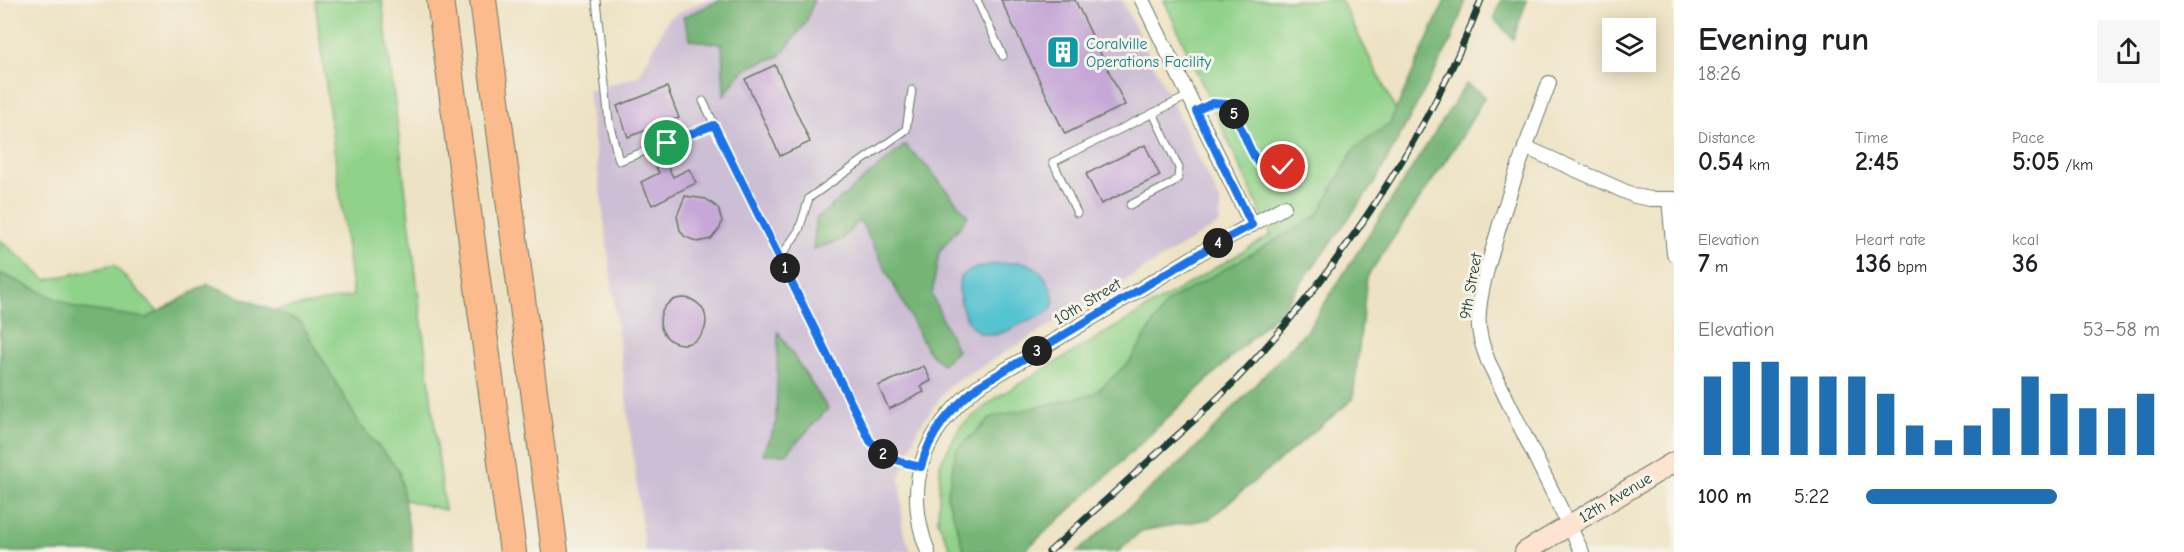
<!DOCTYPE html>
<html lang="en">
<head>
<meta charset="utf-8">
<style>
	:root { --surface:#fff; --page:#f6f6f6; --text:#202124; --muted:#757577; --accent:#1f6fb2 }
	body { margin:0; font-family:"Comic Neue",sans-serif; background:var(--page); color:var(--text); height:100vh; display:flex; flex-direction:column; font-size:22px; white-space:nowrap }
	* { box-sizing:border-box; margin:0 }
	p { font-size:20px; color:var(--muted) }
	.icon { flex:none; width:33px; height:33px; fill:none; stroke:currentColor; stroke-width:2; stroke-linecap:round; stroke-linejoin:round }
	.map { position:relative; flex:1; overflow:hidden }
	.side { display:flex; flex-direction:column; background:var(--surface); width:510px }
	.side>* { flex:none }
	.tools { position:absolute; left:1602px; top:18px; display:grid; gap:12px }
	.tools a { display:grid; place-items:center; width:54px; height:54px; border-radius:0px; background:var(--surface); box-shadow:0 3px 15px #0003; font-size:30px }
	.pin { position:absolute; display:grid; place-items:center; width:51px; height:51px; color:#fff; margin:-26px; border:3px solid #fff; border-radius:50%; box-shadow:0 2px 6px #0007 }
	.km { position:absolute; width:30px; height:30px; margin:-15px; border-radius:50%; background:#222; color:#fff; font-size:16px; line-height:30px; text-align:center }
	.round { display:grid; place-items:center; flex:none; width:63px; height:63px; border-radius:0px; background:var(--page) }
	.summary { display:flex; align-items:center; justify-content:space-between; height:102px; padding:0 24px }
	h1 { font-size:33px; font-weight:700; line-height:45px }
	.metrics { display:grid; grid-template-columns:repeat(3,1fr); gap:9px; height:102px; padding:6px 24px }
	.metrics div { display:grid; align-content:center }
	.metrics b { font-size:26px; font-weight:700 }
	.metrics small { font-size:16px; font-weight:400 }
	.metrics p { font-size:16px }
	.chart { height:168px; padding:12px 24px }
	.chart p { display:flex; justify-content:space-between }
	.chart svg { width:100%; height:108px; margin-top:6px; stroke:var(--accent); stroke-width:6 }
	ul { padding:0 24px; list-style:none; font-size:20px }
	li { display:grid; grid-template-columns:96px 72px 1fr; align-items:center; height:45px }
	li i { height:15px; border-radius:8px; background:var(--accent) }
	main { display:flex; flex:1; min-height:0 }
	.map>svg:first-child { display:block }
	.industrial { fill:#ccbed4 }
	.green { fill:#90d289; stroke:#58885e; stroke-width:1.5 }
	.forest { fill:#74b475; stroke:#4a7854; stroke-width:1.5 }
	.water { fill:#57c3d1; stroke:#3b8082; stroke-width:1.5 }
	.building { fill:#c6a7d7 }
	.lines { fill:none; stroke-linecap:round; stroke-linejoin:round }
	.service-casing { stroke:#677766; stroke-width:9 }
	.minor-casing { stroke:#677766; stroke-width:16 }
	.secondary-casing { stroke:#677766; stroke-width:22 }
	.motorway-casing { stroke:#677766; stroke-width:28 }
	.path { stroke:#677766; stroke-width:2; stroke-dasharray:4.5 4.5; stroke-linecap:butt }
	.service { stroke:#fff; stroke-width:7 }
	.minor { stroke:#fff; stroke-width:14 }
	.secondary { stroke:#fde4d1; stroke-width:20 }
	.motorway { stroke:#fbbb8c; stroke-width:26 }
	.rail-casing { stroke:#1f3d34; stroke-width:7 }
	.rail { stroke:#f7f3e8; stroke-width:4.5; stroke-dasharray:14; stroke-linecap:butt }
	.route-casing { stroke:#fff; stroke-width:12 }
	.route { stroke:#1a73e8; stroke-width:8 }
	.labels { text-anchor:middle; stroke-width:6; stroke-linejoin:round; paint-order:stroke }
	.culture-label { font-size:16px; fill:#0d838f; stroke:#f7f3e8; text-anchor:start }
	.street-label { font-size:16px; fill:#1f3d34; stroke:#f7f3e8 }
</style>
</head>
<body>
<main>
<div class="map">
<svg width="1674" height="552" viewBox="0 0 1674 552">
	<rect width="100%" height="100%" fill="#f7f3e8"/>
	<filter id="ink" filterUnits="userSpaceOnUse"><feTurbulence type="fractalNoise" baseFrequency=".0167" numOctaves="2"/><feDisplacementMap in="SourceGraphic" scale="12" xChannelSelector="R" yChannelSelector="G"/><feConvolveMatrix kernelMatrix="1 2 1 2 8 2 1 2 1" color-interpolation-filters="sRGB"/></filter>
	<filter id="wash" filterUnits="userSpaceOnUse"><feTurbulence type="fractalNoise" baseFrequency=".008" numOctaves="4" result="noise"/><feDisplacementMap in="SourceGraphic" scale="24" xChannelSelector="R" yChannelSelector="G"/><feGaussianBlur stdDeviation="1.35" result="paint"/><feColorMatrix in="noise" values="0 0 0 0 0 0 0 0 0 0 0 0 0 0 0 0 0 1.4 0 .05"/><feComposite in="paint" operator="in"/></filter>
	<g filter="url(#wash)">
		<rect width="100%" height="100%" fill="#ede2c3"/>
		<path class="industrial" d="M705 0H1122L1220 201V223L949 386 918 428 900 477 903 532 912 552H645L588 91 639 76 669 18Z"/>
		<g class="green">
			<path d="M315 0H382L445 510 0 399V240L46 280 114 265 174 329 353 296Z"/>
			<path d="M1164 0H1341L1399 117 1313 256 1017 552H952L938 521 940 464 960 427 997 397 1271 235Z"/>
		</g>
		<g class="forest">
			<path d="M721 0H814L806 23 780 56 751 66 737 77 724 96 722 44 691 40 683 17Z"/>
			<path d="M1445 0H1466L1451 41 1375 182 1282 309 1098 484 1023 552H965L947 497 956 450 992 417 1094 394 1130 361 1167 302 1317 216 1354 149 1390 123Z"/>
			<path d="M1501 0H1527L1513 39 1494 19Z"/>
			<path d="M1466 84 1485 96 1461 138 1367 277 1353 399 1209 519 1141 531 1118 552H1077L1186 458 1308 329Z"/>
			<path d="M905 145 929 169 968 216 939 252 932 295 957 351 942 364 928 351 860 220 841 240 813 249 816 219Z"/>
			<path d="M0 273 76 308 147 318 208 284 301 322 361 426 399 470 413 552H0Z"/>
			<path d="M778 332 828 409 786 454H763L776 424Z"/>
		</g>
		<path class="water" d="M1020 262C1033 264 1042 271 1048 283 1051 289 1056 299 1053 305 1047 317 1032 319 1021 324 1011 328 1003 335 991 335 965 335 956 297 960 277 982 262 995 265 1020 262Z"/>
		<g id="blocks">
			<g class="building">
				<path d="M1001 0H1075L1125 105 1065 134Z"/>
				<path d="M775 65 810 142 780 156 745 79Z"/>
				<path d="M667 87 679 118 628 137 617 106Z"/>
				<path d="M1145 145 1160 176 1101 204 1086 174Z"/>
				<path d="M663 157 673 177 689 169 696 183 652 205 641 182 659 173 653 162Z"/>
				<path d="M685 196 706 199 718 208 722 221 720 228 711 239 697 242 684 236 680 230 677 216Z"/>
				<circle cx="683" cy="321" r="23"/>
				<path d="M924 366 931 381 921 386 924 392 889 409 878 386Z"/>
			</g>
		</g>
	</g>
	<g filter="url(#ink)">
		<use href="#blocks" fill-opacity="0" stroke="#677766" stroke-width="1.5"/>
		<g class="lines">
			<defs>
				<g id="service">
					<path d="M596 0 609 122 619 161 714 125"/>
					<path d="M977 0 1003 56"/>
					<path d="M703 101 871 441 886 456 921 467"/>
					<path d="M1130 205 1173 183 1178 178 1179 168 1153 113"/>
					<path d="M1077 213 1053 162 1188 96"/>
					<path d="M780 258 799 230 809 198 906 130 912 90"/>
				</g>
				<g id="minor">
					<path d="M1142 0 1252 225"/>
					<path d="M1549 83C1529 137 1509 190 1494 245 1488 266 1480 290 1479 312 1477 330 1482 345 1488 361L1582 552"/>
					<path d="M1525 147 1635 196 1651 199H1674"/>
					<path d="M1669 199 1674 254"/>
					<path d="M928 552C902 484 923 432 977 387L1207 249 1284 207"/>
				</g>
				<path id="secondary" d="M1525 552 1674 462"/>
				<g id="motorway">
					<path d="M440 0 513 552"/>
					<path d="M483 0 555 552"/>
				</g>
			</defs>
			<use href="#service" class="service-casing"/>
			<use href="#minor" class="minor-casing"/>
			<use href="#secondary" class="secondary-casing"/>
			<use href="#motorway" class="motorway-casing"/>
			<path class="path" d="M1207 105C1214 102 1223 100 1229 106 1246 122 1246 173 1276 168 1282 167 1285 166 1288 162 1293 156 1292 151 1291 144"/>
			<use href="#service" class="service"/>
			<use href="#minor" class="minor"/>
			<use href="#secondary" class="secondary"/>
			<use href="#motorway" class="motorway"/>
			<defs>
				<path id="rail" d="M1049 552C1087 517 1125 483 1163 448 1187 427 1210 406 1233 383 1333 279 1429 136 1481 0"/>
			</defs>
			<use href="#rail" class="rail-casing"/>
			<use href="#rail" class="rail"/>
		</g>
	</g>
	<g class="lines" filter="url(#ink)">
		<defs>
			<path id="route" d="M667 143 714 125 870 441C888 458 898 462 921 467 930 432 950 410 977 387L1207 249 1252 225 1196 111 1212 103 1227 104C1242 122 1246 147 1260 166L1272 169 1283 167"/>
		</defs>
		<use href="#route" class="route-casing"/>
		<use href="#route" class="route"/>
	</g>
	<defs>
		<symbol id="building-square" viewBox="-11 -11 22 22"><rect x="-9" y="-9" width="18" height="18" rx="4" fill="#0f9aa8" stroke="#f7f3e8"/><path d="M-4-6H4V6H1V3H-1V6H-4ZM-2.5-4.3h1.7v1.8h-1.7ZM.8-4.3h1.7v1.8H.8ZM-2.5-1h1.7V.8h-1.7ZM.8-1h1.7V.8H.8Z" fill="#fff"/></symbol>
	</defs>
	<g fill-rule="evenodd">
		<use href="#building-square" x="1044" y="33" width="38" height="38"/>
	</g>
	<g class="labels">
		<g class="culture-label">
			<text x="1086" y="49">Coralville<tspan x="1086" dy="18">Operations Facility</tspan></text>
		</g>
		<g class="street-label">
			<text transform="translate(1470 286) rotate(-80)" y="6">9th Street</text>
			<text transform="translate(1087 301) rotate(-31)" y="6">10th Street</text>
			<text transform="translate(1615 497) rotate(-31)" y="6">12th Avenue</text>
		</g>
	</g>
</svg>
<div class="tools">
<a><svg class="icon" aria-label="layers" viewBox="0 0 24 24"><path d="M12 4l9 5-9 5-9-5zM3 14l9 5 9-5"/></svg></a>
</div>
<div class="pin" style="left:667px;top:143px;background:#1e9e55"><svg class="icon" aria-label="arrive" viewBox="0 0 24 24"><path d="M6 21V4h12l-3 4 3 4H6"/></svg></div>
<div class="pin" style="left:1283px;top:167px;background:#d93025"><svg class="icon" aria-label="check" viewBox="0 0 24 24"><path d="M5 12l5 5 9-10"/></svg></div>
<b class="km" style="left:785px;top:268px">1</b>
<b class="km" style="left:883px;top:454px">2</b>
<b class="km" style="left:1037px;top:351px">3</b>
<b class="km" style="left:1218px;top:243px">4</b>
<b class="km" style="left:1234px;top:114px">5</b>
</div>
<section class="side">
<div class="summary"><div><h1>Evening run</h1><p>18:26</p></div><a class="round"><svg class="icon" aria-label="share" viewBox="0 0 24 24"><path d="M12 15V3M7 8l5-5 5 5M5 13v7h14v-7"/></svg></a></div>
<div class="metrics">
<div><p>Distance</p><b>0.54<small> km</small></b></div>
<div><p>Time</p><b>2:45</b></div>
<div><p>Pace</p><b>5:05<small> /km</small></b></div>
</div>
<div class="metrics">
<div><p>Elevation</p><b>7<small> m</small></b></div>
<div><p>Heart rate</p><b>136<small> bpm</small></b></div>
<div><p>kcal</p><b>36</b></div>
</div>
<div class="chart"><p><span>Elevation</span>53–58 m</p>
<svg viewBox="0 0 160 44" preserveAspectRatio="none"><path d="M5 44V12M15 44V6M25 44V6M35 44V12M45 44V12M55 44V12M65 44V19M75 44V32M85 44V38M95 44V32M105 44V25M115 44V12M125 44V19M135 44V25M145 44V25M155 44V19"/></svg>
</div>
<ul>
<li><b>100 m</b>5:22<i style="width:65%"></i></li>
</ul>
</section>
</main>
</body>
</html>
